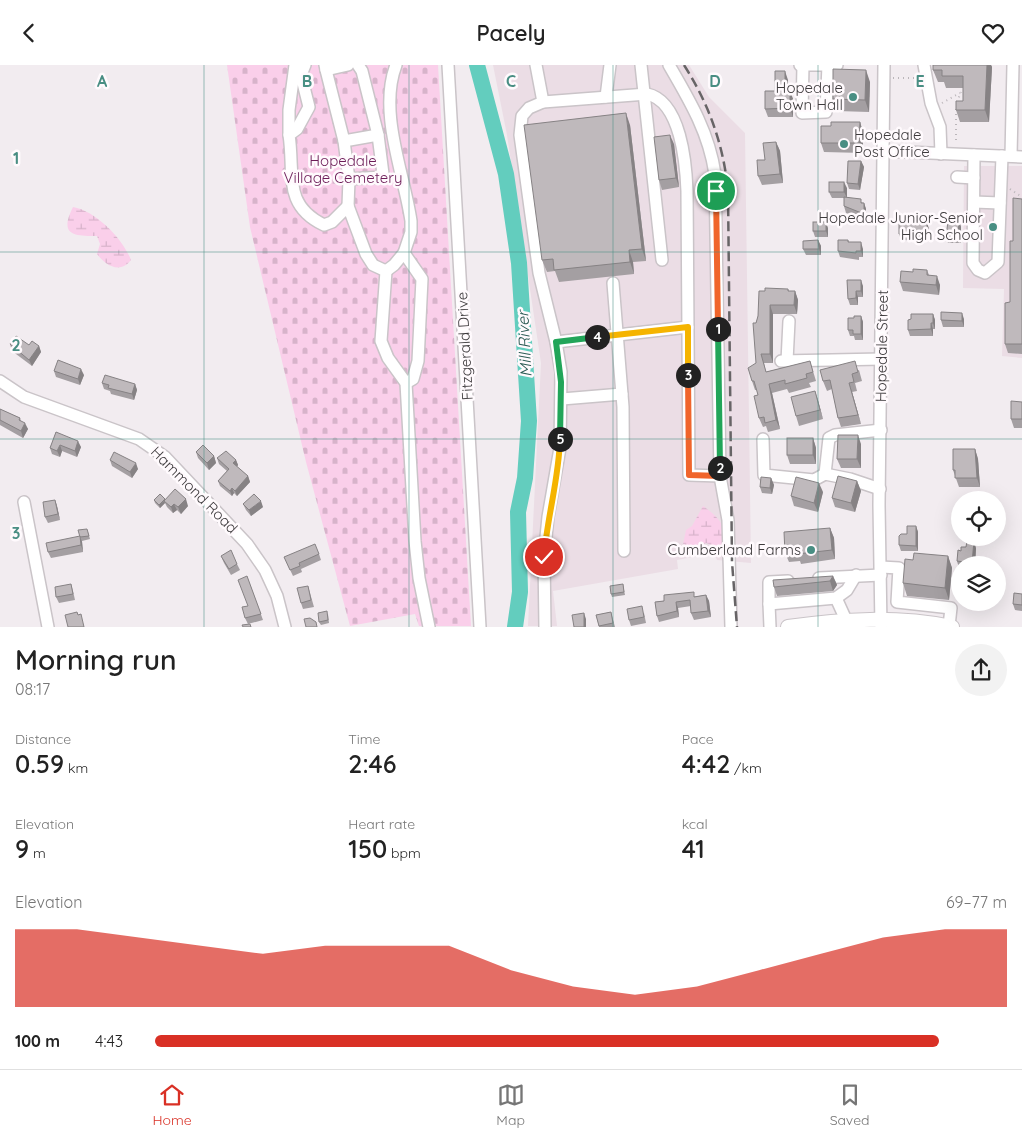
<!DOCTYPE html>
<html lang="en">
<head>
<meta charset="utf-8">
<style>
	:root { --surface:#fff; --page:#f2f2f2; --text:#222; --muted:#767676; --line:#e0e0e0; --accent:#d93025 }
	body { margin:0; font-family:Quicksand,sans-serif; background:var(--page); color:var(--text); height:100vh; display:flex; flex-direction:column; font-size:19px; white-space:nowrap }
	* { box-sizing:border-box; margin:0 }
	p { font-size:16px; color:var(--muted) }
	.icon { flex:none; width:28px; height:28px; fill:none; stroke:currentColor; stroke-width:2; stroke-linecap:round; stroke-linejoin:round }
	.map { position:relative; height:562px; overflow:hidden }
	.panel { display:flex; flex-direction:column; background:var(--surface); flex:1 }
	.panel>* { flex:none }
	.fabs { position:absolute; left:951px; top:426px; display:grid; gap:10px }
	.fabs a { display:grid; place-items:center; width:55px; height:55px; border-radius:50%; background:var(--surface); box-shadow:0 5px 20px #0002; font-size:25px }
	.pin { position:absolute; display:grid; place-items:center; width:42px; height:42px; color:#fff; margin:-21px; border:2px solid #fff; border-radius:50%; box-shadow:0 1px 5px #0007 }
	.km { position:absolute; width:25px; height:25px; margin:-12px; border-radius:50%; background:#222; color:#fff; font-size:14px; line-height:25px; text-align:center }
	.round { display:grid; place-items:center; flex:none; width:52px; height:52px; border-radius:26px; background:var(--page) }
	.headline { display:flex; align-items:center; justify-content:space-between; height:85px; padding:0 15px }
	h1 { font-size:28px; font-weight:600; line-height:38px }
	.figures { display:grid; grid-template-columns:repeat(3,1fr); gap:8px; height:85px; padding:5px 15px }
	.figures div { display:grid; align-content:center }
	.figures b { font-size:25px; font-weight:600 }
	.figures small { font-size:14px; font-weight:400 }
	.figures p { font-size:14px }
	.chart { height:140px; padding:10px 15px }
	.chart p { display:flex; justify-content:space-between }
	.chart svg { width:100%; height:90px; margin-top:5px; fill:var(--accent); opacity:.7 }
	ul { padding:0 15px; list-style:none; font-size:16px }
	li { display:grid; grid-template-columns:80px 60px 1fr; align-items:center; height:38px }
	li i { height:12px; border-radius:6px; background:var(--accent) }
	header { display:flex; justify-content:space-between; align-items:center; height:65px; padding:0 15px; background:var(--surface); font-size:22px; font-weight:600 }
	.dock { display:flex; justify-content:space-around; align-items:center; height:70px; border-top:1px solid var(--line); background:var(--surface); font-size:14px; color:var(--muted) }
	.dock a { display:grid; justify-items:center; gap:2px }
	.dock .on { color:var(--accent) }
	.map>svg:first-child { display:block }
	.built { fill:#ebdde5 }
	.wetland { fill:url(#wetland-marsh) }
	.cemetery { fill:url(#cemetery-stones) }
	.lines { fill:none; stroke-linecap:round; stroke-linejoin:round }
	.river { stroke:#63cdbe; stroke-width:16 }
	.minor-casing { stroke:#cac4c8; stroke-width:14 }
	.major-casing { stroke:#cac4c8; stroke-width:16 }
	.path { stroke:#bbb6ba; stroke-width:2; stroke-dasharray:1 4; stroke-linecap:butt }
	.minor { stroke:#fff; stroke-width:11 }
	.major { stroke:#fff; stroke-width:14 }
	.rail { stroke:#676466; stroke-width:2.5; stroke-dasharray:10 5; stroke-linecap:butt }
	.wall { fill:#a49fa2 }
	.shaded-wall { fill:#868284 }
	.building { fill:#bfb9bc; stroke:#868284 }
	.split-1-casing { stroke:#fff; stroke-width:10 }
	.split-2-casing { stroke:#fff; stroke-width:10 }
	.split-3-casing { stroke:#fff; stroke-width:10 }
	.split-4-casing { stroke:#fff; stroke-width:10 }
	.split-5-casing { stroke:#fff; stroke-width:10 }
	.split-6-casing { stroke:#fff; stroke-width:10 }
	.split-1 { stroke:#f0652b; stroke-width:6 }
	.split-2 { stroke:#22a559; stroke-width:6 }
	.split-3 { stroke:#f0652b; stroke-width:6 }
	.split-4 { stroke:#f5b400; stroke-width:6 }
	.split-5 { stroke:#22a559; stroke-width:6 }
	.split-6 { stroke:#f5b400; stroke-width:6 }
	.grid { fill:none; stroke:#498e83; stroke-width:1; stroke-opacity:0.55 }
	.poi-dot { fill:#498e83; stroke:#fffafd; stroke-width:2 }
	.labels { text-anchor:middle; stroke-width:5; stroke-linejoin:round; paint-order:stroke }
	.poi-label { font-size:15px; fill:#3e3b3d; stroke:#fffafd; text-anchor:end }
	.park-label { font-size:15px; fill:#6c1c58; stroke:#fffafd }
	.street-label { font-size:15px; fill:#3e3b3d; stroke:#fffafd }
	.water-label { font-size:16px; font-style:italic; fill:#2a5952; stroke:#fffafd }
	.grid-label { font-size:16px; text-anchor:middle; font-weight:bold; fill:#498e83; stroke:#fffafd; stroke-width:5; stroke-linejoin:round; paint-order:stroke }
</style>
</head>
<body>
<header><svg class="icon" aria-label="back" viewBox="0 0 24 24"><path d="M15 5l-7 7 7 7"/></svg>Pacely<svg class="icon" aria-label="heart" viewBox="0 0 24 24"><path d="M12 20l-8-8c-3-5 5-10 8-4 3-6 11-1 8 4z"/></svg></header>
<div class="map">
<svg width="1022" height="562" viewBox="0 0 1022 562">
	<defs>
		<pattern id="wetland-marsh" width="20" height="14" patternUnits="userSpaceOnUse" patternTransform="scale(1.25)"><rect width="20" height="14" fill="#facfea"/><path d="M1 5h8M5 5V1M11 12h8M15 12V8" fill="none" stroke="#d7b3ca"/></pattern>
		<pattern id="cemetery-stones" width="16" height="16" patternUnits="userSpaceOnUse" patternTransform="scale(1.25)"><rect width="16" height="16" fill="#facfea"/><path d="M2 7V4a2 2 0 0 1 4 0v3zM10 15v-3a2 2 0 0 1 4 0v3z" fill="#d7b3ca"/></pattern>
	</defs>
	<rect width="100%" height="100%" fill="#f2ecf0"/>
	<g class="built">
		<path d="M493 0H689L709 32 745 68 751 498 717 495 714 488 677 495 678 504 553 526 557 561H528L541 298 507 70Z"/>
		<path d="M964 101H1022V293L1002 291 1004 224 963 223Z"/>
	</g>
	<g class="wetland">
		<path d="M73 142C96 146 123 174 131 195 120 209 106 201 97 189L100 179 97 171C73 171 59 170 73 142Z"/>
		<path d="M703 441C719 453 726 459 725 480L722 483 706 478 694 483 683 479 686 465 692 461Z"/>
	</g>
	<path class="cemetery" d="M227 0H438L471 561H419L415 549 350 561 306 397 250 162Z"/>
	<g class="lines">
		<path class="river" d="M477 0 506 109 519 198 529 356 525 413 518 447 520 527 515 562"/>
		<defs>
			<g id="minor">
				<path d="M305 0 301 10 309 42 297 64 289 70C295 108 282 140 324 160L332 157 348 141 366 189 373 200 386 206 381 276 388 293 406 318 415 476 419 513 429 562"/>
				<path d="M325 0 326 5 348 0"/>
				<path d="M396 0C378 47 404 108 411 156V167L404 188 422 214 418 296 413 314 406 318"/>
				<path d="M448 0 480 562"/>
				<path d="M536 0 543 37"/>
				<path d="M641 0 662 195"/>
				<path d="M669 0C690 36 709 68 715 109L720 411 728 455 731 562"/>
				<path d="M800 0H837"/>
				<path d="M803 0 802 48 826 47 828 0"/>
				<path d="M924 0 931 38 940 62 941 89"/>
				<path d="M326 5 344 76 378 70"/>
				<path d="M606 32 610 0"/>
				<path d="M289 70V45L295 0"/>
				<path d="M344 76 349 114"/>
				<path d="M883 86 1022 92"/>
				<path d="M974 90 973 198 978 205 985 208 998 197 1002 91"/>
				<path d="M1011 91 1013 0"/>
				<path d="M957 112 974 113"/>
				<path d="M974 137 1000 138"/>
				<path d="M348 141 349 114 382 112 383 109 378 70 362 6 358 0"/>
				<path d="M386 206 394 200 404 188"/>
				<path d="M613 218 623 342 624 486"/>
				<path d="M556 277 688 262"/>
				<path d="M781 296 882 294"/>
				<path d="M787 296 789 256"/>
				<path d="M0 316 24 332 139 374 165 392 247 479 265 505 277 531 285 562"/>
				<path d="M562 334 622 329"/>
				<path d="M763 374 764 410 814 415 825 409 850 414 880 424"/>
				<path d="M825 409 829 373 835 370 881 365"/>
				<path d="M24 437 48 562"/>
				<path d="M881 502 899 503 897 537 951 543 949 561"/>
				<path d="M819 513 881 510"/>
				<path d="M788 516 769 517V539L836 533 847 525 856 510"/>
				<path d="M836 533 846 555"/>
				<path d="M769 539 770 562"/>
				<path d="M545 562 544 492 548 452 560 383 561 307 556 277 539 208 520 70 522 51 529 43 543 37 647 29C681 36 686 99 687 126L689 410 720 411"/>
				<path d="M881 562 879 440 884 0"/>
			</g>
			<path id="major" d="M788 562C843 554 897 551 952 562"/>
		</defs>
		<use href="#minor" class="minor-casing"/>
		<use href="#major" class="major-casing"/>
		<g class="path">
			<path d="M893 13H916"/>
			<path d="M957 37 961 27"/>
			<path d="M942 38 960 28"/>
			<path d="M956 44V79"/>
			<path d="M1010 124 1022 132"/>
		</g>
		<use href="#minor" class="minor"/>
		<use href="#major" class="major"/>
		<path class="rail" d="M684 0C709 39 724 81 728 127L732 497 737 562"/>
	</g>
	<g class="wall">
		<path d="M933 0H991L992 2 989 57H960L956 45 963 36V23H946L944 17H938L933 5Z"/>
		<path d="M788 15V25L793 34V52H768L765 44 775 26Z"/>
		<path d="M870 17 869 47 837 46 833 34Z"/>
		<path d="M860 57 863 67V88L824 87 821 78 831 61Z"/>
		<path d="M630 60 646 196 633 197 634 209 559 217 555 206 547 207 542 195Z"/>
		<path d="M776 77 780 86 783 118 762 120 758 111 765 95Z"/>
		<path d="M674 79 679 122 662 125 659 115Z"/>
		<path d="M861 96 864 102 860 125 849 124 847 118Z"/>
		<path d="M847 123V133L864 138 866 144V155L846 148 844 141V133H832L829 127Z"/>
		<path d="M1022 134V289L1008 288 1005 279 1010 237 1013 176Z"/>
		<path d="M959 156 961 162V178H948L946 172Z"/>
		<path d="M927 158 929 164V176L901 175 899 169Z"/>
		<path d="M828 163V172H815L813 166Z"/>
		<path d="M818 175 821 181V190H806L803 184Z"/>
		<path d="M848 175 849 177 863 184V192H859V195L840 192 838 186Z"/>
		<path d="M927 205 929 210 940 220 939 230 903 226 900 217 913 207Z"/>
		<path d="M847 215 863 221V232H858V240H850L848 234Z"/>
		<path d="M788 224 789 226H795L798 235 797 249H773V298H764L766 307 810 296 816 316 809 318 811 322 789 328 787 324 772 328 780 364 768 367 766 361 763 362 759 353 758 330 757 325H755L752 316 756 298V258L765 226Z"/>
		<path d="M933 249 935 255V264H933V271H910L908 265 911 254Z"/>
		<path d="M861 251 863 257V275H855L854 271H850L848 265Z"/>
		<path d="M964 254V262H943L941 255Z"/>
		<path d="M10 279 39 281 41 287 32 301 12 286Z"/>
		<path d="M859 305 862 316 855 318 857 326 852 327 861 359 841 362 838 353 832 324 827 326 823 316Z"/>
		<path d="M54 306 84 310 80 320 56 312Z"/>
		<path d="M102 318 135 319 137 325 134 335 111 329 110 326 104 324Z"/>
		<path d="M815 326 823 354 799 361 796 351Z"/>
		<path d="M1022 337V363H1014L1011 354Z"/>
		<path d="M0 344 20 353 21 356 28 364 23 373 0 360Z"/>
		<path d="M56 367 81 382 77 392 62 386 60 392 52 389 50 383Z"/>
		<path d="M813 373 816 383V399H790L787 390Z"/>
		<path d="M861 379V403H841L837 394Z"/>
		<path d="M975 384 978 394 980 422H959L953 405Z"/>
		<path d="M196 387 214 391 216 398 209 405 198 393Z"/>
		<path d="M217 393 236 395 238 400 237 402 248 411 250 417 237 431 234 428 232 431 220 421 218 416 227 406 219 399Z"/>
		<path d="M110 395 138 404 132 413 112 401Z"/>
		<path d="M771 413 774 420 772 429 762 428 760 422Z"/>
		<path d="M857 416 861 426 855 447 835 442 832 433Z"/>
		<path d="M823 427 818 447 794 441 791 431Z"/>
		<path d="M55 435 57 441 60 455 48 458 45 452Z"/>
		<path d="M154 435H165L188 441 181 449 177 445 173 448 167 442 165 438 160 443 155 438Z"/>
		<path d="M243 439 263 442 251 451 246 445Z"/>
		<path d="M916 461 918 467V486H901L899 480 907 469Z"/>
		<path d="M830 463 834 473 835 494 801 499 800 496 789 497 785 488Z"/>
		<path d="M88 467 90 474 82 476 83 487 51 493 48 487Z"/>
		<path d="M976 483 975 500H960V503H959L957 496 961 486Z"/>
		<path d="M319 489 321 495 301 504 302 507 293 511 284 492Z"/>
		<path d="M221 491 237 499 240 505 231 510 224 498Z"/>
		<path d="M948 491 952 503 949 535 907 531 903 518 913 495Z"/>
		<path d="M247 511 263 555 248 559 245 553 248 541Z"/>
		<path d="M833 511 837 520 833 526 777 531 774 522Z"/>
		<path d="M71 519 73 526 75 535 59 538 56 532Z"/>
		<path d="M623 519 625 530 612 532 611 529Z"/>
		<path d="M308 521 314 542 303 544 301 538Z"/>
		<path d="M1022 529V546L1015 545 1013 539Z"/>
		<path d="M706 530 709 536 711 552 694 555 691 548V541L678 543 679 552 659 557 657 551 655 537Z"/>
		<path d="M965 538H979V541L966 540Z"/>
		<path d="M611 547 615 562H599L596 550Z"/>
		<path d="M644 548 646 558 631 561 629 555Z"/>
		<path d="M328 549 329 558 321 560 319 557Z"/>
	</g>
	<g class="shaded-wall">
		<path d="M987 0H991L992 2 989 57 985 45Z"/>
		<path d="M866 5 870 17 869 47 865 35Z"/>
		<path d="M785 6 788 15V34L785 25Z"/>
		<path d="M790 25 793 34V52L790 43Z"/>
		<path d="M626 48 630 60 646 196 642 184Z"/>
		<path d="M860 57 863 67V88L859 78Z"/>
		<path d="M670 70 674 79 679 122 676 113Z"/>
		<path d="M776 77 780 86 783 118 780 109Z"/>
		<path d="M861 96 864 102 860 125 858 119Z"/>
		<path d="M844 117 847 123V133L844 127Z"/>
		<path d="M864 138 866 144V155L864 149Z"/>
		<path d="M959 156 961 162V178L958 172Z"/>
		<path d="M826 157 828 163V172L826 166Z"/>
		<path d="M927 158 929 164V176L927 170Z"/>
		<path d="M818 175 821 181V190L819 184Z"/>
		<path d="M861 177 863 184V192L861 186Z"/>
		<path d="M629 185 633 197 634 209 630 197Z"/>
		<path d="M937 211 940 220 939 230 936 220Z"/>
		<path d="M861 215 863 221V232L861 226Z"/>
		<path d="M795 226 798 235 797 249 794 240Z"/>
		<path d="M856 226 858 232V240L856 233Z"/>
		<path d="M770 240 773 249V298L770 289Z"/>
		<path d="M962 248 964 254V262L962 256Z"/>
		<path d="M933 249 935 255V264L933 258Z"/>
		<path d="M861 251 863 257V275L861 269Z"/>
		<path d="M931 258 933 264V271L931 264Z"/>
		<path d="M39 281 41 287 32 301 29 295Z"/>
		<path d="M81 304 84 310 80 320 78 314Z"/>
		<path d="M849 318 852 327 861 359 858 350Z"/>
		<path d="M135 319 137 325 134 335 132 329Z"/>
		<path d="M769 319 772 328 780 364 776 355Z"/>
		<path d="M815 326 818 335 823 354 820 345Z"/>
		<path d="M25 358 28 364 23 373 21 366Z"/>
		<path d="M858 370 861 379V403L857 394Z"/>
		<path d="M813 373 816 383V399L813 390Z"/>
		<path d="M78 376 81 382 77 392 75 386Z"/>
		<path d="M60 380 62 386 60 392 57 386Z"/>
		<path d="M975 384 978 394 980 422 977 413Z"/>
		<path d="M214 391 216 398 209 405 207 398Z"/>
		<path d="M236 395 238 400 235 404 233 398Z"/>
		<path d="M136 398 138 404 132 413 130 407Z"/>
		<path d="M248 411 250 417 237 431 235 426Z"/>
		<path d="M771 413 774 420 772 429 770 423Z"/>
		<path d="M857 416 861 426 855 447 851 438Z"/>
		<path d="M819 418 823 427 818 447 814 438Z"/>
		<path d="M232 423 234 428 232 431 230 426Z"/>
		<path d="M186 434 188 441 181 449 178 442Z"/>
		<path d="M55 435 57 441 60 455 58 449Z"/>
		<path d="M164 436 165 438 160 443 159 440Z"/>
		<path d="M261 436 263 442 251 451 249 445Z"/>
		<path d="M174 439 177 445 173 448 171 442Z"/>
		<path d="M916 461 918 467V486L916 481Z"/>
		<path d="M830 463 834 473 835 494 832 485Z"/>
		<path d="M80 471 82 477 83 487 81 480Z"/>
		<path d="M974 476 976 483 975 500H973L972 498Z"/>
		<path d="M948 491 952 503 949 535 945 523Z"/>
		<path d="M833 511 837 520 833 526 830 516Z"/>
		<path d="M706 530 709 536 711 552 708 546Z"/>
		<path d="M676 537 678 543 679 552 677 546Z"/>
		<path d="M584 548 586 554V562H584Z"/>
	</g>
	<g class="building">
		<path d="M933 0H987L985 45H956V36H963V11H942V5H933Z"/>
		<path d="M833 4 866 5 865 35 833 34Z"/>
		<path d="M775 6H785V25H790V43L765 44V26H775Z"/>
		<path d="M626 48 642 184 629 185 630 197 554 205 553 194 542 195 524 60Z"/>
		<path d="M831 57H860L859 78H821V61H831Z"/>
		<path d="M670 70 676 113 659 115 654 72Z"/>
		<path d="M776 77 780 109 758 111 757 95H765L763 78Z"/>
		<path d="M848 96H861L858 119 847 118Z"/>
		<rect x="829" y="117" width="15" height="10"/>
		<path d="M844 132 861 134V138H864V149L844 141Z"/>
		<path d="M1013 133 1022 134V279H1005V238L1010 237V176H1013Z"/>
		<path d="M948 156H959L958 172H946Z"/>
		<rect x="813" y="157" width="13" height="9"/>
		<path d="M899 158H927V170L899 169Z"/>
		<path d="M818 175 819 184H803V176Z"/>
		<path d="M838 175H848V177H861V186H856V188L838 186Z"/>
		<path d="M913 204 927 205V210L937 211 936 220 900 217 901 206 913 207Z"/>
		<path d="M847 215H861V226H856V233L848 234Z"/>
		<path d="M765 223 788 224V226H795L794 240H770V289H761L766 307 810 296 813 307 806 309 807 313 785 319V315L769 319 776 355 765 358 764 352 759 353 754 331 758 330 754 316H752L748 303 756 298 753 258H756L758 251 759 226H765Z"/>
		<path d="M941 247 962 248V256L941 255Z"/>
		<path d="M911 249H933V258H931V264L908 265V255L911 254Z"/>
		<path d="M854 251H861V269H853V265H848V253H854Z"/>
		<path d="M16 271 29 280 32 276 39 281 29 295 10 279Z"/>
		<path d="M58 295 81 304 78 314 54 306Z"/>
		<path d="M855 296 858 307 852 309 854 317 849 318 858 350 838 353 830 315 823 316 820 305Z"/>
		<path d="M105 310 135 319 132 329 108 323 109 320 102 318Z"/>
		<path d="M815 326 820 345 796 351 791 332Z"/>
		<path d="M1011 336 1022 337V354H1011Z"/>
		<path d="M0 344 20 353 19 355 25 358 21 366 0 355Z"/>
		<path d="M56 367 78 376 75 386 60 380 57 386 50 383Z"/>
		<path d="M838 370H858L857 394H837Z"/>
		<rect x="787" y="373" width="26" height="17"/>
		<path d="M203 380 214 391 207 398 196 387Z"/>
		<path d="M953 384H975L977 413H955V405H953Z"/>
		<path d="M226 386 236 395 233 398 248 411 235 426 232 423 230 426 218 416 229 404 217 393Z"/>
		<path d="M114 387 136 398 130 407 110 395Z"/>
		<path d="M838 411 857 416 851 438 832 433Z"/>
		<path d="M761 412 771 413 770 423 760 422Z"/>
		<path d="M796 412 819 418 814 438 791 431Z"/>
		<path d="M175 424 186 434 178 442 174 439 171 442 164 436Z"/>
		<path d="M160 429 165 434 159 440 154 435Z"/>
		<path d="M254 429 261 436 249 445 243 439Z"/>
		<path d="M55 435 58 449 45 452 43 437Z"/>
		<path d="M907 461H916V481L899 480V471L901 469H907Z"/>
		<path d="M830 463 832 485 797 489 798 487 785 488 784 467Z"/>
		<path d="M87 464 89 471 80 472 78 465Z"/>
		<path d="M80 471 81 480 48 487 46 478Z"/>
		<path d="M967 476H974L972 498 957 496 958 485 961 486V482H966Z"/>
		<path d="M315 479 319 489 299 498 300 501 290 505 284 492Z"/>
		<path d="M231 485 237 499 229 504 221 491Z"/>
		<path d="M914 488 948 491 945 523 903 518 905 494 913 495Z"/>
		<path d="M247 511 261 549 245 553 242 542 248 541 238 515Z"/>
		<path d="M833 511 830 516 774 522 773 515Z"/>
		<path d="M71 519 73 529 56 532 55 522Z"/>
		<path d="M623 519 624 527 611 529 610 521Z"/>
		<path d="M308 521 311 535 301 538 297 523Z"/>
		<path d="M694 527V532L706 530 708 546 691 548 690 535 676 537 677 546 657 551 655 537 664 536V530Z"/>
		<path d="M1014 528 1022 529V540L1013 539Z"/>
		<path d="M642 541 644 552 629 555 627 544Z"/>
		<path d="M327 546 328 555 319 557 318 548Z"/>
		<path d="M77 547 78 550 81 549 84 562H68L65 550Z"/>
		<path d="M611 547 613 558 599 561 596 550Z"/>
		<path d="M584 548V562H574L572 550Z"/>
		<path d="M310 553 316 557 317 562H306L304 554Z"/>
		<path d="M250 559 251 562H243L242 560Z"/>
	</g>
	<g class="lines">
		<defs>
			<path id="split-1" d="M716 126 718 264"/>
			<path id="split-2" d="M718 264 720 403"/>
			<path id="split-3" d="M688 310 689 410 720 411V403"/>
			<path id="split-4" d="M597 272 688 262V310"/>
			<path id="split-5" d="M560 374 561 317 556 277 597 272"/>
			<path id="split-6" d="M544 492C547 452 559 414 560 374"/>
		</defs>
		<use href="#split-1" class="split-1-casing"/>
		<use href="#split-2" class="split-2-casing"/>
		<use href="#split-3" class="split-3-casing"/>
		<use href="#split-4" class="split-4-casing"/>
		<use href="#split-5" class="split-5-casing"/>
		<use href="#split-6" class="split-6-casing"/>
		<use href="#split-1" class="split-1"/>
		<use href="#split-2" class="split-2"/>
		<use href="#split-3" class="split-3"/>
		<use href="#split-4" class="split-4"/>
		<use href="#split-5" class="split-5"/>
		<use href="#split-6" class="split-6"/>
	</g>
	<path class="grid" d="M204 0V562M409 0V562M613 0V562M818 0V562M0 187H1022M0 374H1022"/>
	<g class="poi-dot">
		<circle cx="853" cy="32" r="5"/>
		<circle cx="844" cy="79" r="5"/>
		<circle cx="993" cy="162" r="5"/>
		<circle cx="811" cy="485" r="5"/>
	</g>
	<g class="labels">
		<g class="poi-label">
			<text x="843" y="28">Hopedale<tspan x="843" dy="17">Town Hall</tspan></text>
			<text x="854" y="75" text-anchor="start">Hopedale<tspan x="854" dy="17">Post Office</tspan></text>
			<text x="983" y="158">Hopedale Junior-Senior<tspan x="983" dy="17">High School</tspan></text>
			<text x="801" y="490">Cumberland Farms</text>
		</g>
		<g class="park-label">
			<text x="343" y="101">Hopedale<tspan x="343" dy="17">Village Cemetery</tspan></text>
		</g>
		<g class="street-label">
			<text transform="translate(465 281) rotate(-93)" y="5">Fitzgerald Drive</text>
			<text transform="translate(882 281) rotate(-89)" y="5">Hopedale Street</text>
			<text transform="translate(194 425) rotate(45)" y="5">Hammond Road</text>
		</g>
		<g class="water-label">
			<text transform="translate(524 279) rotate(-93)" y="6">Mill River</text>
		</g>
	</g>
	<g class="grid-label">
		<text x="102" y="22">A</text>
		<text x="307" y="22">B</text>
		<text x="511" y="22">C</text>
		<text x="715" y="22">D</text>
		<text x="920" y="22">E</text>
		<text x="16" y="99">1</text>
		<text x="16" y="286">2</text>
		<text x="16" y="474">3</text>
	</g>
</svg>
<div class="fabs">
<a><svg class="icon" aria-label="locate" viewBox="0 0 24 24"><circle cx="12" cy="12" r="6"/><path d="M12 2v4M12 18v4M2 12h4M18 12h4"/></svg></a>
<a><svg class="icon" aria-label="layers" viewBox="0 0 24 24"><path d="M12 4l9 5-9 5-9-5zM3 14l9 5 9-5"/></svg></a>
</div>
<div class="pin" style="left:716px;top:126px;background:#1e9e55"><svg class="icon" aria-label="arrive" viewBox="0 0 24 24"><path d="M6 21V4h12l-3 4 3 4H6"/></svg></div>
<div class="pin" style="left:544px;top:492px;background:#d93025"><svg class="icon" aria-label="check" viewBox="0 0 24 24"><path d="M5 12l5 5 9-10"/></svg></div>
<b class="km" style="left:718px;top:264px">1</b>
<b class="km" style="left:720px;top:403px">2</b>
<b class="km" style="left:688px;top:310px">3</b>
<b class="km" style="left:597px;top:272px">4</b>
<b class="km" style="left:560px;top:374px">5</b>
</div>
<section class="panel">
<div class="headline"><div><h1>Morning run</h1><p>08:17</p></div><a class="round"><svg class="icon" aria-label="share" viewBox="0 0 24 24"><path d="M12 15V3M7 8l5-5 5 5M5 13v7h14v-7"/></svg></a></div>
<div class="figures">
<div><p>Distance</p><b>0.59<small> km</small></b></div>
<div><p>Time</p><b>2:46</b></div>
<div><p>Pace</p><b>4:42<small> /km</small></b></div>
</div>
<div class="figures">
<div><p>Elevation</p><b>9<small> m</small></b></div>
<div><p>Heart rate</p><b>150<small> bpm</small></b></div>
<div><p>kcal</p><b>41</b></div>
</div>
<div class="chart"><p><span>Elevation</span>69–77 m</p>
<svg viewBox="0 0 160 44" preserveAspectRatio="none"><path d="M0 44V6L10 6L20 10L30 14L40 18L50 14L60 14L70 14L80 26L90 34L100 38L110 34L120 26L130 18L140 10L150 6L160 6V44z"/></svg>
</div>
<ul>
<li><b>100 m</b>4:43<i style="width:92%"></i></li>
</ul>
</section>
<nav class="dock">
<a class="on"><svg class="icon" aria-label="home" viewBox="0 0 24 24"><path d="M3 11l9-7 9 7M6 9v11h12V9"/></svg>Home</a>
<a><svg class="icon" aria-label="map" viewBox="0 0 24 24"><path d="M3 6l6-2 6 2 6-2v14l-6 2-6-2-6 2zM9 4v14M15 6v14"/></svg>Map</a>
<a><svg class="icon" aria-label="saved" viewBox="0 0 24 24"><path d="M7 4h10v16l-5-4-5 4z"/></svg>Saved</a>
</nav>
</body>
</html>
